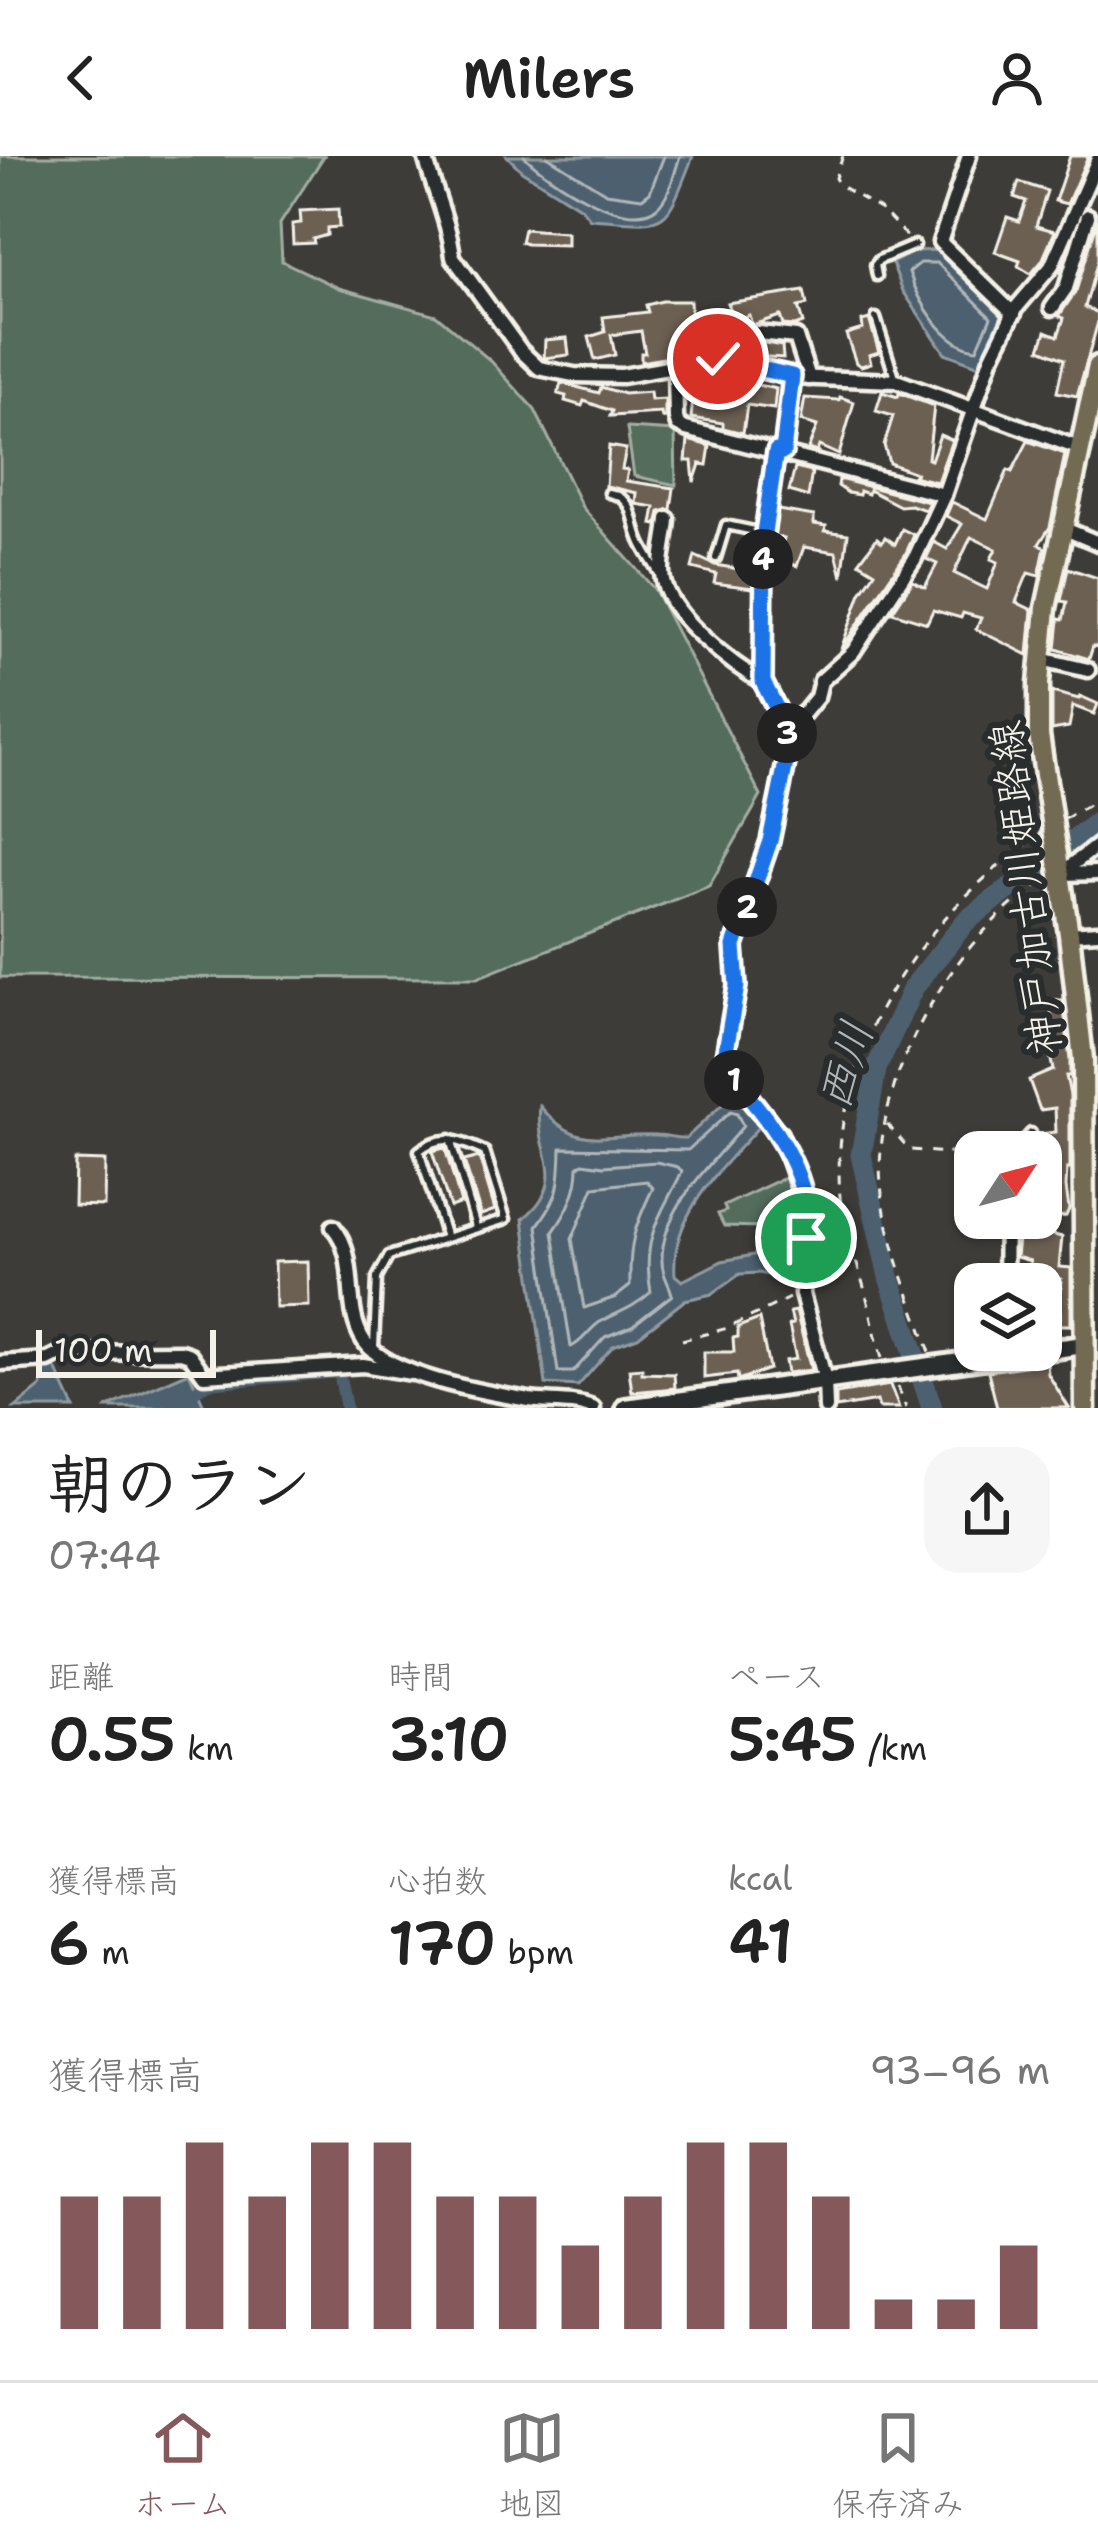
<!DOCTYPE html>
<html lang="ja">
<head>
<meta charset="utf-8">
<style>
	:root { --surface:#fff; --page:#f6f6f6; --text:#222; --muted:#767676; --line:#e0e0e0; --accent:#85585c }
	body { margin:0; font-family:"Shantell Sans","Klee One",sans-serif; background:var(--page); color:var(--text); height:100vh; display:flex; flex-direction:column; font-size:45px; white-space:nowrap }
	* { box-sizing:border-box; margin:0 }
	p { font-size:39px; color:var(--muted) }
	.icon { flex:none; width:66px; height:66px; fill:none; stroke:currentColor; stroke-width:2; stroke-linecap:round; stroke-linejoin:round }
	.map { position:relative; height:1252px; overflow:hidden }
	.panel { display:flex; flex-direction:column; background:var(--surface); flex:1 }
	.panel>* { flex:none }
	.needle { width:78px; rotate:54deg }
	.buttons { position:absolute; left:954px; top:975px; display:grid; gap:24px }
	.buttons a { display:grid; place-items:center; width:108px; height:108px; border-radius:24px; background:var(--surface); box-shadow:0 3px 9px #0004; font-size:60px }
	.scale { position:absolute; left:36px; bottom:30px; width:180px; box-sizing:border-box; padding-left:12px; border:6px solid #f4f1e8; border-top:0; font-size:33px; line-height:42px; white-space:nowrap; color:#f4f1e8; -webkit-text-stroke:9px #2a2d2e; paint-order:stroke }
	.pin { position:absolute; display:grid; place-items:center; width:102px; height:102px; color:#fff; margin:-51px; border:6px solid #fff; border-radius:50%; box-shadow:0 3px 12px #0007 }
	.km { position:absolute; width:60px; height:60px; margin:-30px; border-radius:50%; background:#222; color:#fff; font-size:33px; line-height:60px; text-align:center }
	.round { display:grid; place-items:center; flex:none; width:126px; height:126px; border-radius:36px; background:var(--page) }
	.headline { display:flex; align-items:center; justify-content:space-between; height:204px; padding:0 48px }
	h1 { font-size:66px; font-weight:600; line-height:90px }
	.figures { display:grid; grid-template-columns:repeat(3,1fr); gap:18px; height:204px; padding:12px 48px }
	.figures div { display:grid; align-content:center }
	.figures b { font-size:60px; font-weight:600 }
	.figures small { font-size:33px; font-weight:400 }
	.figures p { font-size:33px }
	.chart { height:336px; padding:24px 48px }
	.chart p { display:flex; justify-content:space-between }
	.chart svg { width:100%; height:216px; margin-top:12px; stroke:var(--accent); stroke-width:6 }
	header { display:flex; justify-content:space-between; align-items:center; height:156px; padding:0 48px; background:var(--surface); font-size:54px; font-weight:600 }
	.menu { display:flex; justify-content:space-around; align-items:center; height:168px; border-top:3px solid var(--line); background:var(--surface); font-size:33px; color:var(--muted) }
	.menu a { display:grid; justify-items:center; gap:6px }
	.menu .active { color:var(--accent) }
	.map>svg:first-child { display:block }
	.green { fill:#526c5b; stroke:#a3aea2; stroke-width:3 }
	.water { fill:#4d6170; stroke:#909ba0; stroke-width:3 }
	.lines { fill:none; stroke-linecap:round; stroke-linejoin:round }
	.shore { stroke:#b1b7b8; stroke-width:3 }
	.canal { stroke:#4d6170; stroke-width:12 }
	.river { stroke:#4d6170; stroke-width:21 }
	.building { fill:#6c6053; stroke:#f4f1e8; stroke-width:3; fill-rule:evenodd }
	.service-casing { stroke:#f4f1e8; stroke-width:15 }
	.minor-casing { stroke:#f4f1e8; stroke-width:21 }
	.secondary-casing { stroke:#f4f1e8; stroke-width:26 }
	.primary-casing { stroke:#f4f1e8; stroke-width:27 }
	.path { stroke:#f4f1e8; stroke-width:3; stroke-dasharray:9 9; stroke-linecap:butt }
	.service { stroke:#2a2d2e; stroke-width:6 }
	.minor { stroke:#2a2d2e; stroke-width:12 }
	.secondary { stroke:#2a2d2e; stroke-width:16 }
	.primary { stroke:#736b52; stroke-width:18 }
	.route-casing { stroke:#fff; stroke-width:24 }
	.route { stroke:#1a73e8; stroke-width:15 }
	.labels { text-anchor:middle; stroke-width:12; stroke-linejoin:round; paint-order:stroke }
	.street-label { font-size:42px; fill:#f4f1e8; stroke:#2a2d2e }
	.water-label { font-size:45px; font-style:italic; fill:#b1b7b8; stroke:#2a2d2e }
</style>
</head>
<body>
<header><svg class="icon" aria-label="back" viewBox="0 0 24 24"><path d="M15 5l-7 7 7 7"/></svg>Milers<svg class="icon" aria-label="person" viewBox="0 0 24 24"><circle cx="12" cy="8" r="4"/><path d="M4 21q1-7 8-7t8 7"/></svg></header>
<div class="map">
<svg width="1098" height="1252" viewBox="0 0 1098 1252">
	<rect width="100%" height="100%" fill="#3e3c39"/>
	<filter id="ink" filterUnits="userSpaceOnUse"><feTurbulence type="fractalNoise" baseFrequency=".00833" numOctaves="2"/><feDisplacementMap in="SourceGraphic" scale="24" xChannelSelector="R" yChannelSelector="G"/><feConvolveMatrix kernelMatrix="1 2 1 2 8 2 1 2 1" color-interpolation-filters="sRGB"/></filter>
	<g filter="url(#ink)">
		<g class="green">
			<path d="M0 0H324L280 68 282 105 339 132 436 159 491 205 535 254 582 351 655 434 761 640 709 730 477 822 0 821Z"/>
			<path d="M627 272 675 275 676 329 634 320Z"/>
			<path d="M790 1019 801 1057 798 1115 781 1091 772 1090 755 1097 762 1071 724 1070 718 1058 726 1055 724 1050Z"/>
		</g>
		<g class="water">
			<path d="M507 0H693C663 77 669 68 590 63L581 52 522 15Z"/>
			<path d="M941 94 1008 161 982 211 945 197 903 135 892 107 915 95Z"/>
			<path d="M736 936 761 968C724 1010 670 1058 675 1119L682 1125 722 1105 775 1095 793 1125 759 1117 740 1118 712 1138 685 1144 638 1181 613 1190 578 1230 546 1228 523 1063C573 1021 534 998 540 950 579 997 605 976 657 979 668 979 675 983 686 982Z"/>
			<path d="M54 1208 74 1252H15L41 1231 45 1213Z"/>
			<path d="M189 1216 205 1252H107L108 1251Z"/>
		</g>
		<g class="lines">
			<g class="shore">
				<path d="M524 0C546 22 627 77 657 51 670 40 675 15 680 0"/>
				<path d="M547 0 606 37 642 42 650 36 664 0"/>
				<path d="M920 107H937L991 161 977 193C944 190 919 146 909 116Z"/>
				<path d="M730 956 737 958 743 970C712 1007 661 1053 662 1105 662 1120 670 1128 672 1139L632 1170 605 1181 573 1216H558L537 1070C560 1039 560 1030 561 992L688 994Z"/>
				<path d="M656 1006 678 1011 682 1016C659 1061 641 1084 651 1136 635 1151 619 1156 600 1166 588 1174 583 1186 571 1191L553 1076C567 1057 578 1035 578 1011L583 1007 604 1010Z"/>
				<path d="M647 1025 653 1032C634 1071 629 1087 630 1130L616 1141 584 1152 572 1083 594 1031Z"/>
			</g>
			<path class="canal" d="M171 1252 207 1227 339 1216 346 1252"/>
			<path class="river" d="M932 1252 889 1121 861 999 876 913 913 832 966 765 1098 666"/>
		</g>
		<g class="building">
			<path d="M1070 0H1088L1067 48 1055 45Z"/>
			<path d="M1019 26 1047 35 1036 70 1055 75 1042 105 1031 118 1018 110 1020 105 995 96 1007 61 1019 65 1026 45 1014 41Z"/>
			<path d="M338 53 339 71 327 72V79L313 83 314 87 293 88 292 68 301 67 300 55Z"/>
			<path d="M1098 63V104L1085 151 1098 157V166L1077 240 1057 236 1064 203 1040 193 1046 175 1058 180 1064 162 1059 160 1076 135Z"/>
			<path d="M524 73 564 76 567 77V89L526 88 521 86Z"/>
			<path d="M804 135 807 149 798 151 803 167 795 170 783 169 780 160 752 169 749 159 734 165 727 147Z"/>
			<path d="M662 145H690L692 180 671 187 673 196 669 201 641 206V197H645L641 175 611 179 615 199 595 204 589 181 605 176 603 161 648 156 646 149Z"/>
			<path d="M869 163 879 196 869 199 871 207 861 210 856 207 846 178 863 173 862 165Z"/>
			<path d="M567 182 569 199 544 202 545 184Z"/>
			<path d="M743 183 782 190 783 202 754 200 755 193H744Z"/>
			<path d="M744 226 776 233 774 253 747 249 743 277 723 272V267L691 262 694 234 704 236V242L725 245 726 228 744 230Z"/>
			<path d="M561 227 599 237 601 231 624 238 650 236 651 244 665 243V262H662L661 257 610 260 612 255 584 245 582 250 565 245 566 240 558 238Z"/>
			<path d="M882 236 898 241 899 237 934 250 928 303 931 304 940 279 952 284 937 326 913 320 916 317 889 307 884 289 893 260 876 255Z"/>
			<path d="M840 241 854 246 839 299 819 290 817 296 808 293 817 270 801 265 805 242 839 244Z"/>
			<path d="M688 284 710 290 707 309 700 308 694 326 692 305H686Z"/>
			<path d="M1028 285 1065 298 1050 371 1039 388 1045 392 1039 420 1028 417 1016 446 1032 454 1028 499 976 473 981 462 963 457 961 462 933 454 927 467 892 456 913 425 925 431 937 408 926 403 934 386 947 393 962 368 946 360 952 346 987 363 1008 314 1012 316ZM971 381 996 393 991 403 998 406 987 433 954 417Z"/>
			<path d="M609 290 626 293 622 313 628 314 626 325 674 332 671 353 660 356 657 369 652 368 655 351 636 348 637 337 606 330Z"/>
			<path d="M795 312 812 316 808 341 789 335Z"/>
			<path d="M839 323 929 346 925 354 911 349 900 350 869 334 868 338 860 335 859 339 848 337 838 330Z"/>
			<path d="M778 354 814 360V368L826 370 825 375 848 378 842 421 836 396 804 391 797 410 778 403 784 382 774 380Z"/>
			<path d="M902 373 914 379 905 399 841 493 861 437 875 416 859 406 877 382 882 386 885 381 895 388Z"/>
			<path d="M695 400 715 409 745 414 743 420 753 419V432L714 427 716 418 692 412Z"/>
			<path d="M1068 412 1098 422V491L1093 490 1089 503 1056 493 1059 463 1063 464 1067 446 1061 445Z"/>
			<path d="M1052 536 1079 543 1080 540 1098 548 1094 558 1073 550 1069 571 1052 574Z"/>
			<path d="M1051 844H1063L1070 904V920H1066L1070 939V1013H1067L1066 1031 1069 1053 1066 1060 1056 1061H1045L1046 1029 1041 1018 1039 978 1056 976 1055 952 1040 954 1029 924 1053 914 1043 865 1051 861Z"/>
			<path d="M445 992 461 1047 450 1051 432 995Z"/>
			<path d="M479 1001 495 1054 481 1059 464 1005Z"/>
			<path d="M75 1004 105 1005 104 1050 74 1049Z"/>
			<path d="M1020 1064H1051L1050 1078 1062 1081 1059 1111 1071 1112V1169H1060L1061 1123H1030V1105L1016 1101Z"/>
			<path d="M308 1105 309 1150 275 1151 274 1106Z"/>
			<path d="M796 1155 811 1214 787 1217 785 1205 796 1203 789 1169 793 1168 790 1156Z"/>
			<path d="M759 1163 769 1213 738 1224 737 1218 704 1222V1196H734L733 1182 738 1181V1171Z"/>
			<path d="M1047 1207 1048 1218 1069 1252H997L988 1215Z"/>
			<path d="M642 1212V1217L674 1218 675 1232 632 1236 629 1213Z"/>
			<path d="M890 1229 899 1252H879L877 1245 836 1252V1238Z"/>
		</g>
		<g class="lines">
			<defs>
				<g id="service">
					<path d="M877 120 875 109 879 104 915 89"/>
					<path d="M876 162 896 225"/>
					<path d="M609 337C635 342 631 362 639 382 643 394 652 405 658 416"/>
					<path d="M716 402 726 369 764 377"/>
					<path d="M450 983 476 1071"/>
					<path d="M1014 996 1031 977"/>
					<path d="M374 1191 377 1122 389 1100 506 1063 485 996C461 985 441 976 419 995L446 1082"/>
				</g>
				<g id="minor">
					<path d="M425 0C433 32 450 69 453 101L521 195 539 212 574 219 622 220 719 203 792 221 896 225 1081 293"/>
					<path d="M969 0 940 86 1014 158"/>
					<path d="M1052 152 1066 132 1088 60"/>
					<path d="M758 177 796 181 809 222"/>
					<path d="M675 212 676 262 678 269 686 273 944 339"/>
					<path d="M776 295 764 377 763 526 785 569 789 592 770 685 734 789 737 830 724 906 725 915 780 978 804 1048 808 1063 802 1138 825 1224 826 1252"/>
					<path d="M783 296 792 221"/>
					<path d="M668 363C667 383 658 409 664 428 674 463 732 509 763 526"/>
					<path d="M1065 373 1098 387"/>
					<path d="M1041 503 1088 514"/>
					<path d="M785 569 804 557 817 541 821 525 853 496 914 404 944 339 991 203 1016 152 1051 111 1098 3"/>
					<path d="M1060 718 1098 689"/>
					<path d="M1061 718 1098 717"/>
					<path d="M1069 778 1098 776"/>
					<path d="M333 1071C360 1102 342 1151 364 1185 389 1221 487 1237 529 1244 550 1247 572 1244 593 1252"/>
					<path d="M1005 1128 1006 1062"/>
					<path d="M0 1207 48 1204 62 1197 181 1196 190 1199 204 1219 363 1209 411 1217"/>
				</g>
				<path id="secondary" d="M626 1252 1084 1189"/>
				<path id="primary" d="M1085 1252 1083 903 1069 778 1039 579V527L1046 452 1098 210"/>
			</defs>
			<use href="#service" class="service-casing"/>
			<use href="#minor" class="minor-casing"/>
			<use href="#secondary" class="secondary-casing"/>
			<use href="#primary" class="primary-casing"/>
			<g class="path">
				<path d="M843 0 835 22 839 29 883 55 910 84"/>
				<path d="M1065 663 1098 643"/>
				<path d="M887 968 910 994 975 999"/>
				<path d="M682 1184 728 1172 789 1142"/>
				<path d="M930 1196C911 1144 886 1085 881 1028 871 926 957 773 1047 724"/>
				<path d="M882 1202C875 1181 872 1160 866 1139 858 1106 843 1075 840 1041 829 889 923 761 1041 677"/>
				<path d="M898 1231 906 1252"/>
			</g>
			<use href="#service" class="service"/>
			<use href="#minor" class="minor"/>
			<use href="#secondary" class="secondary"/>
			<use href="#primary" class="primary"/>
		</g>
	</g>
	<g class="lines" filter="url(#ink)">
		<defs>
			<path id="route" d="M718 203 792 220 783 296 776 295 764 377 763 526 785 569 789 592 770 685 734 790 737 830 724 906 725 915C767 958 814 1018 806 1082"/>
		</defs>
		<use href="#route" class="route-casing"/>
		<use href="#route" class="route"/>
	</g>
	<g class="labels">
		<g class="street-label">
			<text transform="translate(1025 732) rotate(-97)" y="15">神戸加古川姫路線</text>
		</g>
		<g class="water-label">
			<text transform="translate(845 909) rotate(-73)" y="16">西川</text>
		</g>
	</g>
</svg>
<div class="buttons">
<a><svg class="needle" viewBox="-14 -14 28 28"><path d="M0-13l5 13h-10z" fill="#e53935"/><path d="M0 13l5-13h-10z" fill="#767676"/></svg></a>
<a><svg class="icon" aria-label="layers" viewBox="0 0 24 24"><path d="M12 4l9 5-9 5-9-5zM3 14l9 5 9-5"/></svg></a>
</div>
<div class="scale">100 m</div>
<div class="pin" style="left:806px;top:1082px;background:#1e9e55"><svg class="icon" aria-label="arrive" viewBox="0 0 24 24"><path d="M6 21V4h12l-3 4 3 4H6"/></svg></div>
<div class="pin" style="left:718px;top:203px;background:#d93025"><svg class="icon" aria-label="check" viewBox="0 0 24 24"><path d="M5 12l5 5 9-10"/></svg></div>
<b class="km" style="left:734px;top:924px">1</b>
<b class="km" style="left:747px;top:751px">2</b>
<b class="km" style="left:787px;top:577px">3</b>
<b class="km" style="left:763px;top:403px">4</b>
</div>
<section class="panel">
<div class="headline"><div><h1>朝のラン</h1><p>07:44</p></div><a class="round"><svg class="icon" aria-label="share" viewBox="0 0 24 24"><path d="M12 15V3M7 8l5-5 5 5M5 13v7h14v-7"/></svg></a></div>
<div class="figures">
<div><p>距離</p><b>0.55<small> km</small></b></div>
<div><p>時間</p><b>3:10</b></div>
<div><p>ペース</p><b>5:45<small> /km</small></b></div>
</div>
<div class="figures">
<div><p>獲得標高</p><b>6<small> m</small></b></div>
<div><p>心拍数</p><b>170<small> bpm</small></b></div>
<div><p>kcal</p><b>41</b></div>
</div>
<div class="chart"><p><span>獲得標高</span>93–96 m</p>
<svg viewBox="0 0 160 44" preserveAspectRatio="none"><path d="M5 44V17M15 44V17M25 44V6M35 44V17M45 44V6M55 44V6M65 44V17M75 44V17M85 44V27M95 44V17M105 44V6M115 44V6M125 44V17M135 44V38M145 44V38M155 44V27"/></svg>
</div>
</section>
<nav class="menu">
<a class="active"><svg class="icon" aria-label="home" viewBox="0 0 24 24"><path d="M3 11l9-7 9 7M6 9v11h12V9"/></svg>ホーム</a>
<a><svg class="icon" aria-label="map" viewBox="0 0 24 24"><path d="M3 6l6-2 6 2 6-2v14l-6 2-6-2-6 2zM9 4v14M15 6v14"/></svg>地図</a>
<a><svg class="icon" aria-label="saved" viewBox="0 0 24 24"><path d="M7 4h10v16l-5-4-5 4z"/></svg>保存済み</a>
</nav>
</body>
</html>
